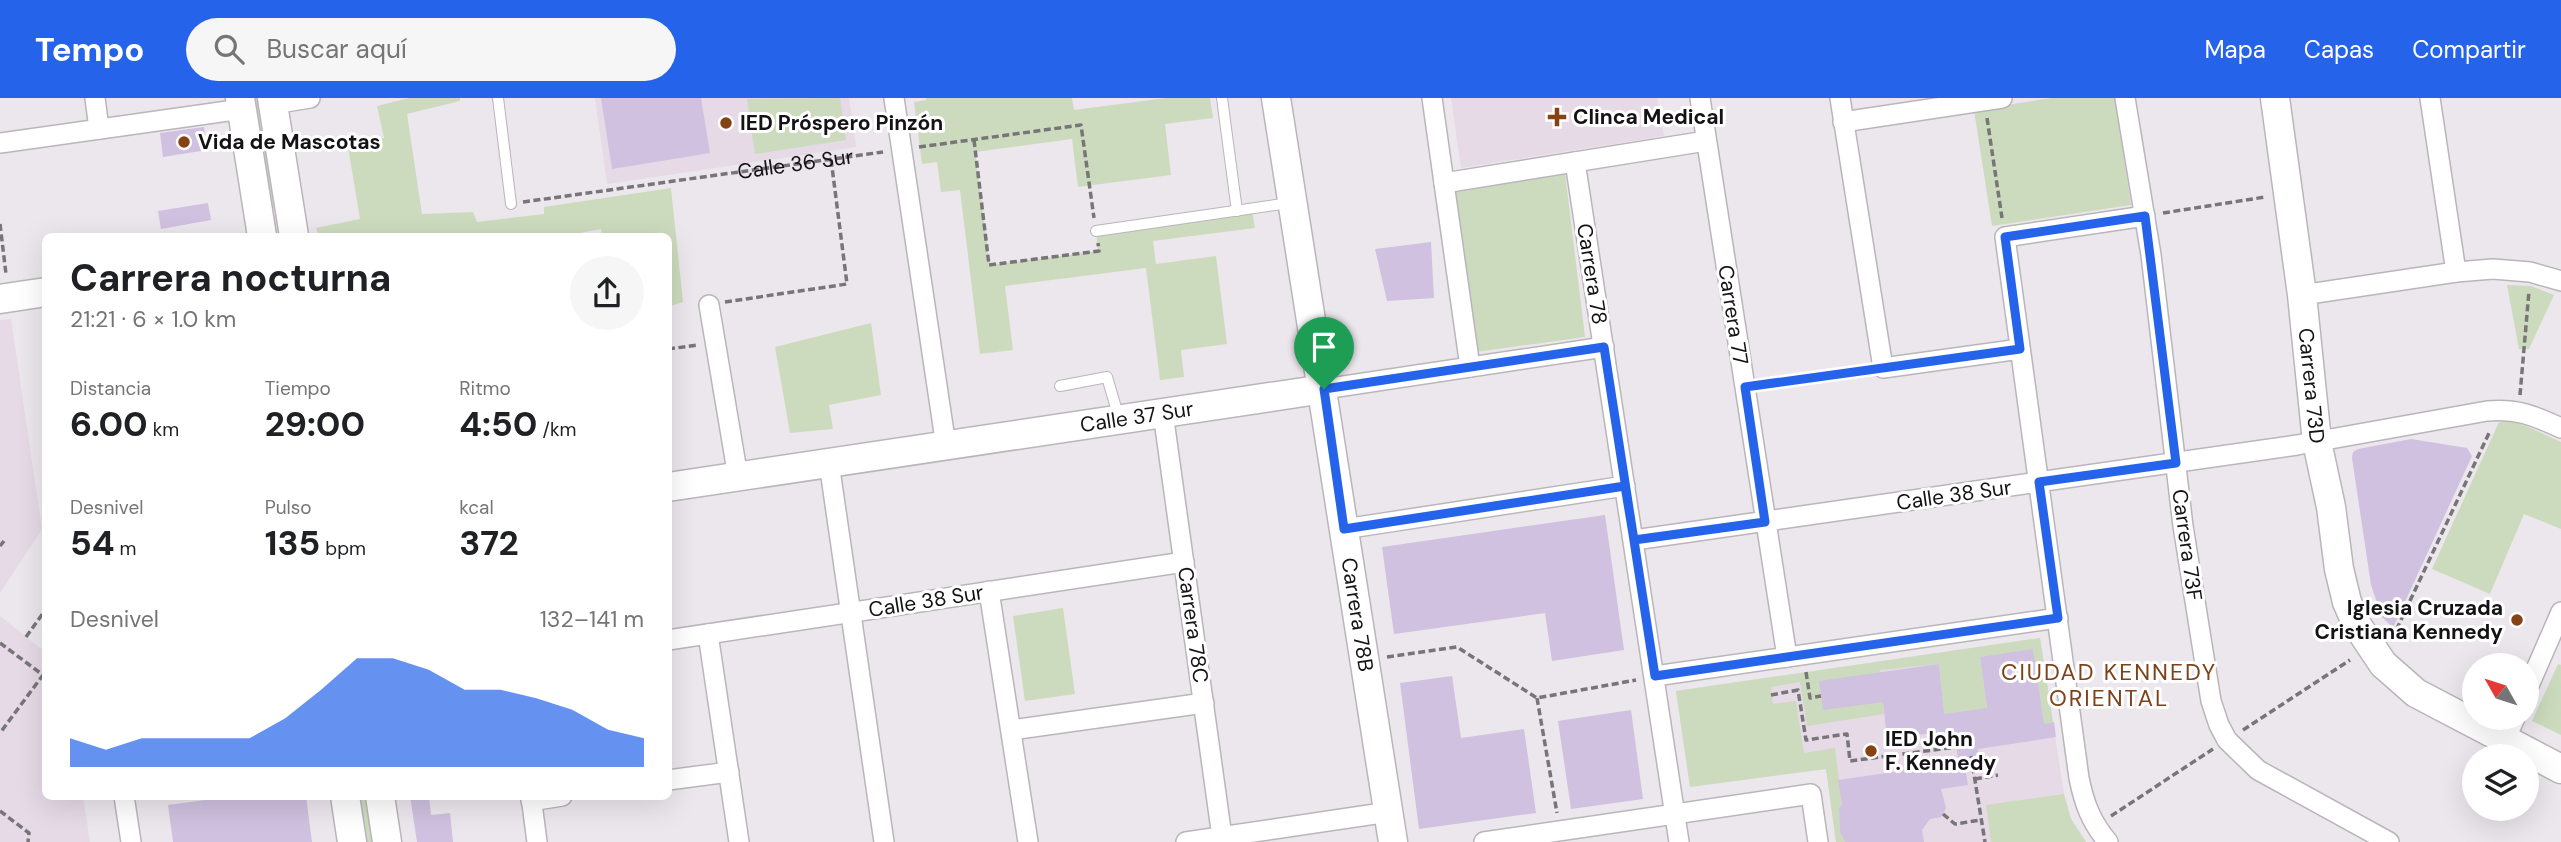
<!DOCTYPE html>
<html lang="es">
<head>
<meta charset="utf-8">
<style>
	:root { --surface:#fff; --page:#f6f6f6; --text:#202124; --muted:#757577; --accent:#2563eb }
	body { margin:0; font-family:"DM Sans",sans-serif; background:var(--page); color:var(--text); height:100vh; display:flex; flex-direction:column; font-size:26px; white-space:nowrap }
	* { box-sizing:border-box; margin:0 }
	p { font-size:23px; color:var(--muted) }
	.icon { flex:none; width:38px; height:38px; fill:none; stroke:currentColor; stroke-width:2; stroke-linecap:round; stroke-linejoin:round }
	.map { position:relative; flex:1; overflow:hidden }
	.sheet { position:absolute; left:42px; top:135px; width:630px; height:567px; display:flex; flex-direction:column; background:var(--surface); border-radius:10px; box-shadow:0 7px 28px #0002 }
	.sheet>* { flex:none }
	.needle { width:46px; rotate:309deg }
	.buttons { position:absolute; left:2462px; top:555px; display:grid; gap:14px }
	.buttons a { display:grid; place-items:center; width:77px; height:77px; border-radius:50%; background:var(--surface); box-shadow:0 7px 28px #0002; font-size:35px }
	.pin { position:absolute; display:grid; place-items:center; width:60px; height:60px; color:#fff; margin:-72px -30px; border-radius:50% 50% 50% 0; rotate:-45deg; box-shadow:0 0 7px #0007 }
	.pin .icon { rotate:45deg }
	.round { display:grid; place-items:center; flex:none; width:74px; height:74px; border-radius:37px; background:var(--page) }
	.overview { display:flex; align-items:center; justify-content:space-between; height:119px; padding:0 28px }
	h1 { font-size:38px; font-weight:700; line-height:52px }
	.figures { display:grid; grid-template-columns:repeat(3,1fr); gap:10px; height:119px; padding:7px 28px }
	.figures div { display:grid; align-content:center }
	.figures b { font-size:35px; font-weight:700 }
	.figures small { font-size:19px; font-weight:400 }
	.figures p { font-size:19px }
	.chart { height:196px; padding:14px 28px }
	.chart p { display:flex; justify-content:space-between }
	.chart svg { width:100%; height:126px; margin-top:7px; fill:var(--accent); opacity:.7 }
	header { display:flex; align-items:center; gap:42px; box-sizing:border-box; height:98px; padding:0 35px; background:var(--accent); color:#fff }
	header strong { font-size:33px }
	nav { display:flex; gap:38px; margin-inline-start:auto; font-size:24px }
	.search { width:490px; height:63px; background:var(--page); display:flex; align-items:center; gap:18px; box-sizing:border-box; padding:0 24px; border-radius:38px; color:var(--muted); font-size:26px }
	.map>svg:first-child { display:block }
	.built { fill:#e5dae6 }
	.green { fill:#ccdbbd }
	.building { fill:#cfc1df }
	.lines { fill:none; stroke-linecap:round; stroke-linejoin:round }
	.lane-casing { stroke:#bab5ba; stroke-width:12 }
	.street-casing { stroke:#bab5ba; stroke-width:22 }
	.secondary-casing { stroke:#bab5ba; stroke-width:31 }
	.path { stroke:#787579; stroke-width:3.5; stroke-dasharray:7 3.5; stroke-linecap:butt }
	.lane { stroke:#fff; stroke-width:10 }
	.street { stroke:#fff; stroke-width:19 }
	.secondary { stroke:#fff; stroke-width:28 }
	.route-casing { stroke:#fff; stroke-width:14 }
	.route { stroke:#2563eb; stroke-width:9 }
	.poi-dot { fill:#854214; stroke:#fff; stroke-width:2.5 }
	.labels { text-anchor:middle; stroke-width:6; stroke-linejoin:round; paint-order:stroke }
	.poi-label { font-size:21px; font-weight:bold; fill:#141214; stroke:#fff; text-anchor:start }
	.street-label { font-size:21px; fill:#141214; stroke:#fff }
	.neighbourhood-label { font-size:23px; letter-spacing:2px; fill:#7f4118; stroke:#fff }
</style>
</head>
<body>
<header>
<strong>Tempo</strong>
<div class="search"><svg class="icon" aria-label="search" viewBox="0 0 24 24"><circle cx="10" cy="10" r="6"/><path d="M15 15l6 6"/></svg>Buscar aquí</div>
<nav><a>Mapa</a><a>Capas</a><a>Compartir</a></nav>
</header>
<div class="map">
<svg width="2561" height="744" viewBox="0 0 2561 744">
	<rect width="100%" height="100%" fill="#ece7ed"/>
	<g class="built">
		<path d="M595 0H849L856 49 607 86Z"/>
		<path d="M1451 0H1657L1664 38 1461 70Z"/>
		<path d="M11 221 42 431 0 495V222Z"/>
		<path d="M0 518 45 554 46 698H83L90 744H0Z"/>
		<path d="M2040 540 2064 696 2071 721 2086 744H1836L1826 671 1690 689 1676 593Z"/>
	</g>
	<g class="green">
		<path d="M248 0H262L278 110 265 112Z"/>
		<path d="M409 0H460V3L407 16 422 116 473 114 477 124 544 116V109L671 90 683 204 670 208V257L668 138H602L601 131 564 138H487L486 136 466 138H319L316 130 360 121 348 49 384 40 377 8Z"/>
		<path d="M840 0 846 42 755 56 747 1Z"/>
		<path d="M926 0H1072L1074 12 1166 0H1210L1213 20 1165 26 1171 77 1078 89 1072 41 975 54 990 167 1098 153 1096 133 1252 113 1255 130 1153 143 1156 166 1216 158 1227 246 1181 252 1184 279 1160 282 1146 170 1005 188 1013 252 980 256 960 92 941 94 937 64 922 66 914 4 926 2Z"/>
		<path d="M2051 0H2115L2131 107 1992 128 1974 12Z"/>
		<path d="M1565 75 1585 239 1476 254 1455 90Z"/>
		<path d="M2507 187 2531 188 2554 197 2529 251H2519Z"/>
		<path d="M871 225 881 297 829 307 833 331 790 335 775 249Z"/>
		<path d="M2516 323 2561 344V431L2524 416 2490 496 2432 471 2499 324Z"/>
		<path d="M1063 510 1075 596 1025 603 1013 518Z"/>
		<path d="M2040 540 2053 624 2044 626 2033 551 1980 560 1990 633 1977 635 1974 612 1944 616 1939 566 1880 572 1884 616 1807 628 1800 584 1771 589 1773 606 1796 603 1804 655 1835 650 1842 707 1839 710 1840 734 1845 744H1836L1826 671 1690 689 1676 593Z"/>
		<path d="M2558 566 2561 567V637L2532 623Z"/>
		<path d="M2064 696 2071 721 2086 744H1991L1986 707Z"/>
		<path d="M351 698H365L372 744H358Z"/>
	</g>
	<g class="building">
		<path d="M601 0H701L710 55 612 71Z"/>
		<path d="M204 29 207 52 163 59 160 35Z"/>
		<path d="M208 105 211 122 161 131 158 113Z"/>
		<path d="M1431 144 1434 200 1387 203 1375 151Z"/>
		<path d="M2411 341 2467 350 2472 358 2393 530 2382 519 2371 487 2352 360 2353 354 2358 351Z"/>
		<path d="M1605 417 1624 552 1552 563 1545 515 1394 536 1382 449Z"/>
		<path d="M2033 551 2044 626 2054 624 2056 639 1978 651 1979 657 1958 660 1954 633 1887 640 1883 604 1823 612 1819 583 1939 566 1944 616 1987 610 1980 559Z"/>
		<path d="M1452 578 1461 640 1524 631 1536 715 1419 731 1400 585Z"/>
		<path d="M1631 612 1643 701 1571 711 1558 623Z"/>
		<path d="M1964 664 1968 687 1941 691 1946 710 1941 719 1930 721 1922 732 1924 744H1845L1840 734 1839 710 1842 707 1838 682Z"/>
		<path d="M235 698H306L312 744H173L168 707Z"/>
		<path d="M410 698H429L431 717 450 715 453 744H417Z"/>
	</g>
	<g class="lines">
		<defs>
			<g id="lane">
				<path d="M498 0 511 106"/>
				<path d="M1222 0 1237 113"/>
				<path d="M1096 133 1289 105"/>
				<path d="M1060 288 1107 279 1119 320"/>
			</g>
			<g id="street">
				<path d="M95 0 99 31"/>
				<path d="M894 0 946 348"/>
				<path d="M1432 0 1470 269"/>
				<path d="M1700 0 1787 559"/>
				<path d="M1840 0 1883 270 2020 251"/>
				<path d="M2125 0 2151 157 2183 428 2211 603 2219 627 2227 642 2258 672 2389 744"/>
				<path d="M2430 0 2456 174"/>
				<path d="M273 6 310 0"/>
				<path d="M1843 24 2002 0"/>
				<path d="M0 45 242 11"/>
				<path d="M1575 64 1679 744"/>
				<path d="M1444 85 1706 43"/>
				<path d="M2302 197 2456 174 2493 171 2530 174 2561 183"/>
				<path d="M709 207 738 379"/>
				<path d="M1324 291 1604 249"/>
				<path d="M1163 315 1222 739"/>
				<path d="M829 365 884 744"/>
				<path d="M1344 431 1625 388"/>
				<path d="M1634 442 2297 347 2487 313C2518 310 2534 318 2561 330"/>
				<path d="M989 493 1028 744"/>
				<path d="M708 536 739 744"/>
				<path d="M668 542 1184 464"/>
				<path d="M1655 578 2058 520"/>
				<path d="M2527 592 2561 514"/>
				<path d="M1011 632 1204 605"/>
				<path d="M2505 642 2515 620"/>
				<path d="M668 682 729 674"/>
				<path d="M124 698 131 744"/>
				<path d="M531 698 537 744"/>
				<path d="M531 703 562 698"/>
				<path d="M1186 744 1389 714"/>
				<path d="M1484 744 1811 696 1818 744"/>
				<path d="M2108 744C2091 724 2084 705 2079 680L2005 139 2145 118"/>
			</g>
			<g id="secondary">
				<path d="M240 0 262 138"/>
				<path d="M272 0 294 138"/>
				<path id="s2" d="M1276 0 1393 744"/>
				<path id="s3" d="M2275 0 2302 197 2317 344 2331 409 2339 471 2347 504 2357 527 2383 566 2416 595 2561 671"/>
				<path d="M0 201 46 194"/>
				<path id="s4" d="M668 389 1324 291"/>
				<path d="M345 698 352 744"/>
				<path d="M380 698 387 744"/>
			</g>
		</defs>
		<use href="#lane" class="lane-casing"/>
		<use href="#street" class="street-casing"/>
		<use href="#secondary" class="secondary-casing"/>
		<g class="path">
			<path d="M1987 20 2002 120"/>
			<path d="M974 42 989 167 1099 153 1098 145"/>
			<path d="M919 49 1081 27 1094 120"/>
			<path id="s1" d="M523 104 883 54"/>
			<path d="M2163 115 2265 99"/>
			<path d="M0 126 6 176"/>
			<path d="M725 204 847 186 831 61"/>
			<path d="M668 251 698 247"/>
			<path d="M1764 287 1864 273"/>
			<path d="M2520 297 2529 193"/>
			<path d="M0 448 4 443"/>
			<path d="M26 539 46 511"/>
			<path d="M2392 541 2490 333"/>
			<path d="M0 545 43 577 0 635"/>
			<path d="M1387 559 1457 549 1537 600 1636 582"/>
			<path d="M1806 574 1810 600 1821 598"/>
			<path d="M1771 597 1798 592 1806 642 1847 636 1850 663 1956 649"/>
			<path d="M1537 600 1557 715"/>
			<path d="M2243 632 2350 562"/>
			<path d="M1971 658 1985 744"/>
			<path d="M1975 681 1998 677"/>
			<path d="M0 713 29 735 28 744"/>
			<path d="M1943 716 1955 726 1981 722"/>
			<path d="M2111 718 2213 651"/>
		</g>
		<use href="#lane" class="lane"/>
		<use href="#street" class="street"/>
		<use href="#secondary" class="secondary"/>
	</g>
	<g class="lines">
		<defs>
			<path id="route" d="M1324 291 1604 249C1621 359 1638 469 1655 578L2058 520 2039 384 2176 365 2145 118 2005 139 2020 251 1745 289 1765 424 1634 442 1625 388 1344 431 1324 291"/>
		</defs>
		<use href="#route" class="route-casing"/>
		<use href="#route" class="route"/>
	</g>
	<g class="poi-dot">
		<path d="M1553.5 8.5h7v7h7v7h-7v7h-7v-7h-7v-7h7z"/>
		<circle cx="726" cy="25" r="7"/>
		<circle cx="184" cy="44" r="7"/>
		<circle cx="2517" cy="522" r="7"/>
		<circle cx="1871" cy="653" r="7"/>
	</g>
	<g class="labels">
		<g class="poi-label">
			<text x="1573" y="26">Clinca Medical</text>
			<text x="740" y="32">IED Próspero Pinzón</text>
			<text x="198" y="51">Vida de Mascotas</text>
			<text x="2503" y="517" text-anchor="end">Iglesia Cruzada<tspan x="2503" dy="24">Cristiana Kennedy</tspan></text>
			<text x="1885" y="648">IED John<tspan x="1885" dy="24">F. Kennedy</tspan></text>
		</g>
		<g class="street-label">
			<text dy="7" stroke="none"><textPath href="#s1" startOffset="275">Calle 36 Sur</textPath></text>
			<text transform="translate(1592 176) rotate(81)" y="7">Carrera 78</text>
			<text transform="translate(1733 217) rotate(81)" y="7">Carrera 77</text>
			<text dy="7" stroke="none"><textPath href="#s3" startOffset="290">Carrera 73D</textPath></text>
			<text dy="7" stroke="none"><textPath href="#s4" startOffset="474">Calle 37 Sur</textPath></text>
			<text transform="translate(1954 397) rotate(-8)" y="7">Calle 38 Sur</text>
			<text transform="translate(2187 447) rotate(82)" y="7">Carrera 73F</text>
			<text transform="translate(926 503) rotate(-9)" y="7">Calle 38 Sur</text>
			<text dy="7" stroke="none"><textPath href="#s2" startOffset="523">Carrera 78B</textPath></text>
			<text transform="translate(1193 527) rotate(82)" y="7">Carrera 78C</text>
		</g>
		<g class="neighbourhood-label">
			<text x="2109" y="582">CIUDAD KENNEDY<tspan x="2109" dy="26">ORIENTAL</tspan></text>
		</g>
	</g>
</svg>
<div class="buttons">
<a><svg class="needle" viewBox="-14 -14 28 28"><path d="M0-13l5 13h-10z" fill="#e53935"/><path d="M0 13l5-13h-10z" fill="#757577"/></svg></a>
<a><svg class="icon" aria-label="layers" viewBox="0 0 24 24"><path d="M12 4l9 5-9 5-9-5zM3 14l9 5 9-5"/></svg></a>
</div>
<div class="pin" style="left:1324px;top:291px;background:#1e9e55"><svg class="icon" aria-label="arrive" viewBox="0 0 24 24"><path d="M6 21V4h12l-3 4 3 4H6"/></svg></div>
<section class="sheet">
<div class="overview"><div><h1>Carrera nocturna</h1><p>21:21 · 6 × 1.0 km</p></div><a class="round"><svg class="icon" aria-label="share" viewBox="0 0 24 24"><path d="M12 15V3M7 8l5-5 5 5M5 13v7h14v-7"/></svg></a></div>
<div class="figures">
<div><p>Distancia</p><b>6.00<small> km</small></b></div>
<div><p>Tiempo</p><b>29:00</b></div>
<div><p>Ritmo</p><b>4:50<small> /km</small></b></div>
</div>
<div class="figures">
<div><p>Desnivel</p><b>54<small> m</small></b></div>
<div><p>Pulso</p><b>135<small> bpm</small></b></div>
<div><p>kcal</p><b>372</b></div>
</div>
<div class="chart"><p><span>Desnivel</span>132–141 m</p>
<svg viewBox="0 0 160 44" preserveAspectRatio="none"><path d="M0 44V34L10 38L20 34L30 34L40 34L50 34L60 27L70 17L80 6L90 6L100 10L110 17L120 17L130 20L140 24L150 31L160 34V44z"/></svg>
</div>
</section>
</div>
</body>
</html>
